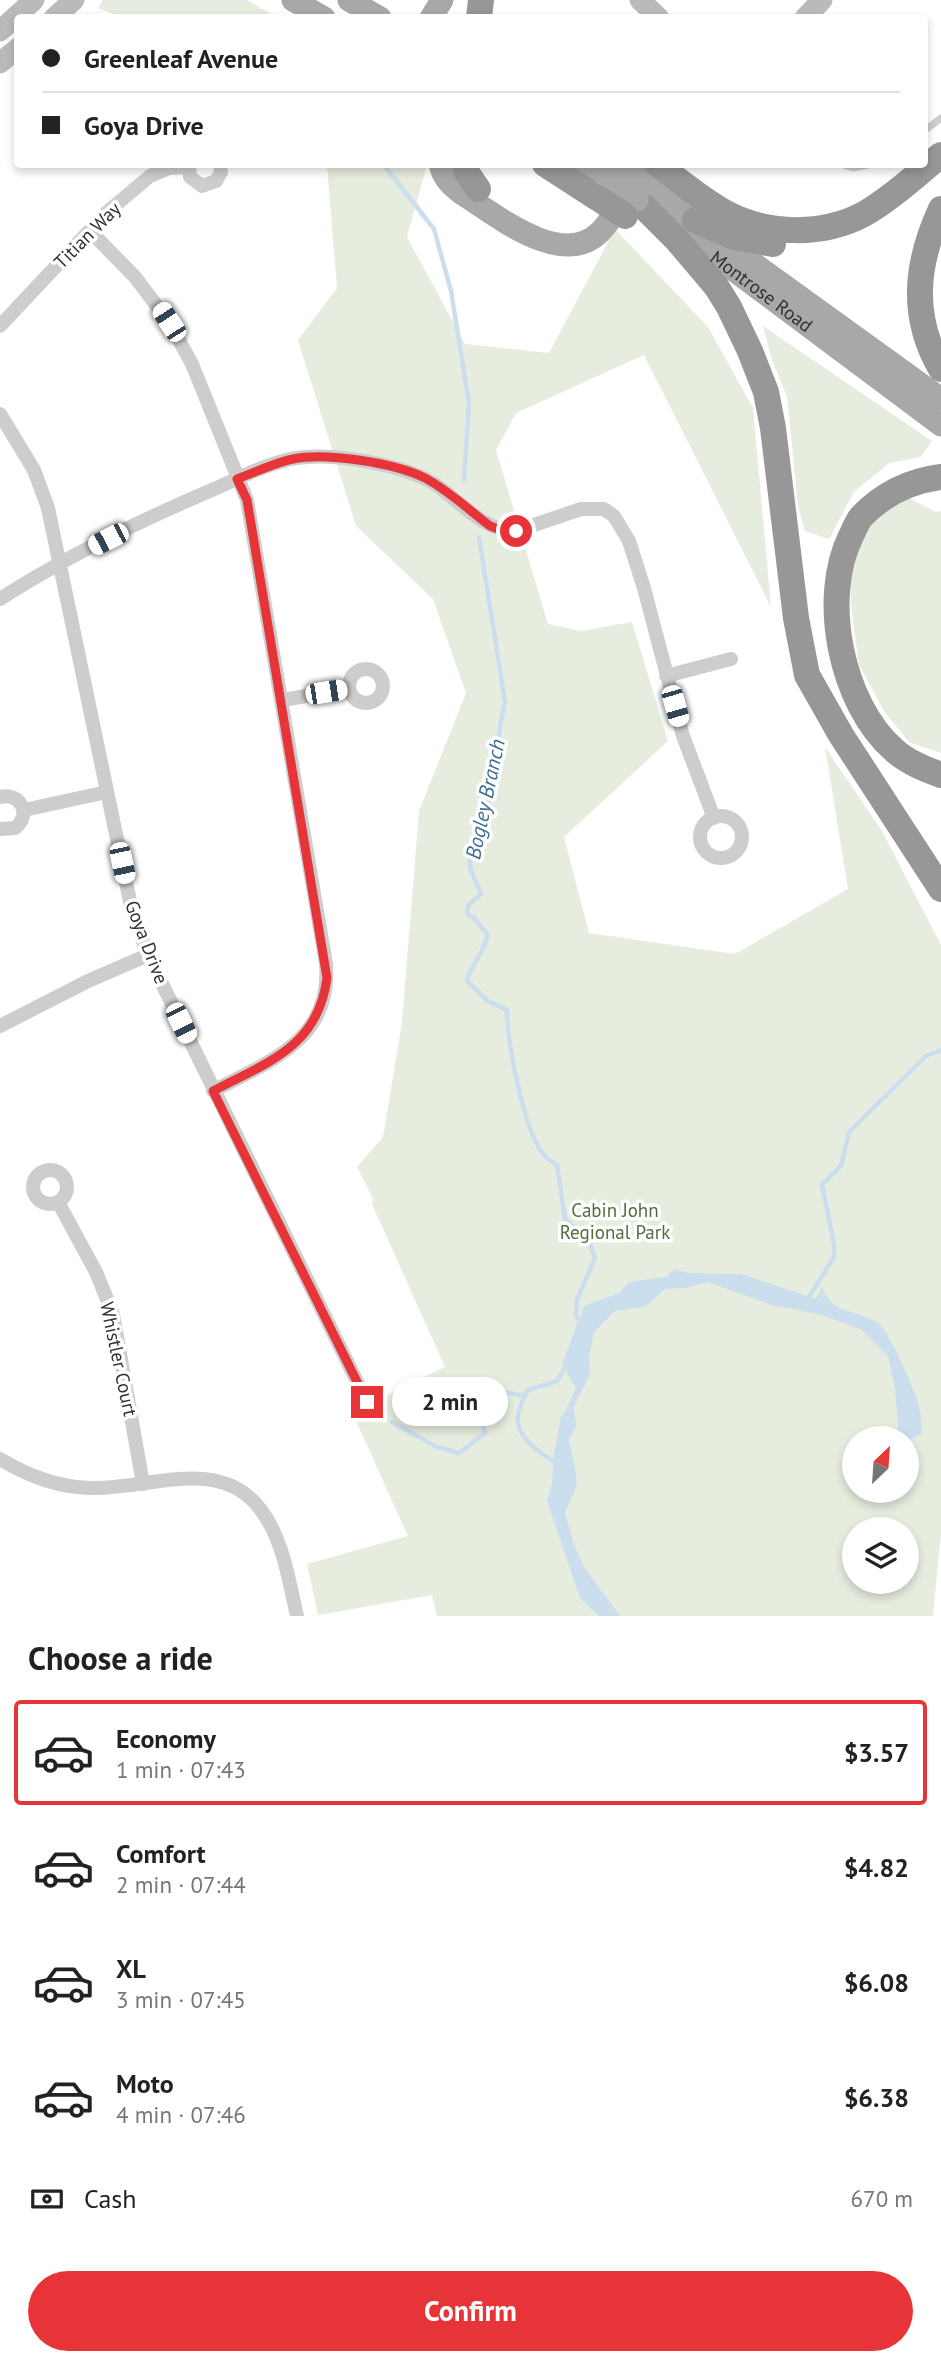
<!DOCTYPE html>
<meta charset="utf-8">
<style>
:root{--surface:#fff;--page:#f2f2f2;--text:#222;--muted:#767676;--line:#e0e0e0;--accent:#e63439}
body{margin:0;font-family:"PT Sans",sans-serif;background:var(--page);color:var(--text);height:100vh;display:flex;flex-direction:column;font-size:26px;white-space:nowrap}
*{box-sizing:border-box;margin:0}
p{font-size:23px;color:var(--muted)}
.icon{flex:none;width:38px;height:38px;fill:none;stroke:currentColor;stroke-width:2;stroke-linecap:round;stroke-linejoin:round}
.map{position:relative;height:1616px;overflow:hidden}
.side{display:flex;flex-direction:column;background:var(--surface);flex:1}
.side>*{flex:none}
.banner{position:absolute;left:14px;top:14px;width:914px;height:154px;border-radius:7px;box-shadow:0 4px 10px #0003;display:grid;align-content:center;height:154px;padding:0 28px;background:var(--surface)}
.needle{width:46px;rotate:25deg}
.fabs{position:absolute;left:842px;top:1426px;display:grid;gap:14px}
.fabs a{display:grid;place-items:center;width:77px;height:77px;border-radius:50%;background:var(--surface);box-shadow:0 4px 10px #0003;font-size:35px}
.end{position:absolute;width:32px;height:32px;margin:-16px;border:9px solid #e63439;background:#fff;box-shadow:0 0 0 4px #fff}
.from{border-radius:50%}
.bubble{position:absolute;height:49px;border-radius:24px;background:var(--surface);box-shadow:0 4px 10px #0003;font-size:23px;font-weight:700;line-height:49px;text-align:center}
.car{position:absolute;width:21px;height:42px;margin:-21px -10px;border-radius:9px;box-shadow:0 0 5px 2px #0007;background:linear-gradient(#fff 24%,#345 0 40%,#fff 0 76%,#345 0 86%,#fff 0)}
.banner b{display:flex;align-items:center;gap:24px;height:66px;font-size:26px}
.banner b+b{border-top:2px solid var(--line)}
.banner i{width:18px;height:18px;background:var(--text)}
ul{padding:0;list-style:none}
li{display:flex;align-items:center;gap:21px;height:105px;margin:0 14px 10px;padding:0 14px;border:4px solid transparent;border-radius:7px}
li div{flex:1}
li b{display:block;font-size:26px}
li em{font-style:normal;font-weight:700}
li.on{border-color:var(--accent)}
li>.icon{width:63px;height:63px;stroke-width:1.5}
h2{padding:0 28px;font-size:32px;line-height:84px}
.pay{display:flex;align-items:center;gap:18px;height:77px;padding:0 28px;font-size:26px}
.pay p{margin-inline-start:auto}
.button{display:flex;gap:14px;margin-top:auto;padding:14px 28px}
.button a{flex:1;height:80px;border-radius:42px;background:var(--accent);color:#fff;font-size:28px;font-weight:700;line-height:80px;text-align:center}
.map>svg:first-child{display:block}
.green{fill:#e6eddf;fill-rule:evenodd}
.water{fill:#cbdeed}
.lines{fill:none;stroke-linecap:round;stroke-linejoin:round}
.stream{stroke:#cbdeed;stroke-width:4.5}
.lane{stroke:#cdcdcd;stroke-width:7}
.street{stroke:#cdcdcd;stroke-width:14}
.secondary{stroke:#bababa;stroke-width:21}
.primary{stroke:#a8a8a8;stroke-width:23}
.highway{stroke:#979797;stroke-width:26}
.primary-bridge{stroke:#a8a8a8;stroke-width:23}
.highway-bridge{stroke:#979797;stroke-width:26}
.route{stroke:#e63439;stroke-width:9}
.labels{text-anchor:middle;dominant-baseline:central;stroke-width:7;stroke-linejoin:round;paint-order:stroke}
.street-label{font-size:19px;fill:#303030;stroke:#fff}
.park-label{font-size:19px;fill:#516d3d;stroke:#fff}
.water-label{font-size:21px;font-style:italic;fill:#3d6e94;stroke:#fff}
</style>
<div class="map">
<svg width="941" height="1616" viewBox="0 0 941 1616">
<rect width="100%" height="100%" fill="#fff"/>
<g class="green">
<polygon points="103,0 247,0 276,17 121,17 98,8"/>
<path d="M327,165H427L407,237L465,344L549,353L615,229L708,327L753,408L771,607L644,355L516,413L496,450L548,624L581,631L632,622L668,741L564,837L589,933L735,954L848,889L825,747L882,831L941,945V1534L933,1616H437L432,1595L318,1615L307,1564L408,1536L352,1412L445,1367L372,1204L373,1199L357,1167L383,1137L402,1022L419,811L466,693L433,599L356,526L298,340L337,288ZM854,1438H906V1491H854ZM854,1530H906V1582H854Z"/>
<polygon points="763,326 932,441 921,457 889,463 854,492 829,539 805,531 798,506 787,396 772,360"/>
<polygon points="907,497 936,512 941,511 941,753 909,742 884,711 859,665 851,606 850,562 871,520"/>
</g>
<path class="water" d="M674,1269L689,1273L741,1274L816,1299L822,1287C833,1317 858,1308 879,1324C889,1331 914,1388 918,1402C921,1412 921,1424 922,1434L907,1441L906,1438H899L895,1389L888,1356L862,1330L822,1315L772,1305L707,1282L687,1288L665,1289L645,1307L615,1311L594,1332L589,1356L590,1374L574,1407L576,1426L569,1441L575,1467L577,1485L565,1513L574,1544L584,1567L620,1616H599L580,1598L547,1501L552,1484L554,1453L561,1416L565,1412L576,1388L562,1364L584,1306L619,1293L629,1282L666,1277Z"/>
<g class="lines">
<g class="stream">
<polyline points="383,164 434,229 451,291 469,403 464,480"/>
<path d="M479,537L505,702C496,738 496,777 486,813C482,831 469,846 470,864C470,874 479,885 481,894L468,905L467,914L475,919L488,935C483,954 472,963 467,981L488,1001L507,1010C507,1041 524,1133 544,1155C547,1159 553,1162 557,1165L565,1219L589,1241L595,1258L577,1300L576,1316L581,1323"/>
<polyline points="807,1300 834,1257 834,1244 822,1185 841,1166 849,1132 926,1056 941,1050"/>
<polyline points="392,1422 437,1447 459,1453 485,1433 480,1408 491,1395 508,1393 525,1396"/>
<path d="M558,1464C544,1456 520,1441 518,1423C516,1412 523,1400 528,1390L557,1381L566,1366"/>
</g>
<g class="lane">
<polyline points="924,131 941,118"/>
<polyline points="841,164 853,168 873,164"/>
</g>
<g class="street">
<polyline points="189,164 190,177 202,186 216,181 221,172 220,164"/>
<path d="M90,231L135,277L169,322L192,364L247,500L326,964C332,1040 270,1061 213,1091"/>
<polyline points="0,326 106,213 150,176 169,168 188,167"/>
<polyline points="0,414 34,470 48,508 132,911 148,955 367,1402"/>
<path d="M0,599C67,556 139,521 212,490C239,478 268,463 296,458C329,453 365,460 396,468C410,472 423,477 435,484C459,501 485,532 516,531L581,509H604L614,516L629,541L644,588L683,736L714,818"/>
<circle cx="366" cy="686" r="17"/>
<polyline points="666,676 731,659"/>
<polyline points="282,700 348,689"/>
<path d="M0,797C21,792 32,815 15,828L0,829"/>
<polyline points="24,810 107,792"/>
<circle cx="721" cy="837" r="21"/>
<polyline points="0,1026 88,981 148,955"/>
<circle cx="50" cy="1187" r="17"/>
<polyline points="58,1202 96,1272 113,1314 143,1484"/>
<path d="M0,1459C28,1476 57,1487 90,1488C147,1490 220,1454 261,1510C283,1539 289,1581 297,1616"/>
</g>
<g class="secondary">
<polyline points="640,0 659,18"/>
<polyline points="54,18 74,0"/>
<polyline points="805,18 822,0"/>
<polyline points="0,31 34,0"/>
<polyline points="0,63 18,48"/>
</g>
<g class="primary">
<polyline points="293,0 324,18"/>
<polyline points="349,0 380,18"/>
<polyline points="431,18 442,0"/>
<path d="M440,164C443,178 451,185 461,193C496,215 562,270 600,232C618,213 631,186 645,164"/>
<polyline points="580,164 607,180"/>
<polyline points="645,185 941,399"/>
<path id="s1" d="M668,221L941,425"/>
</g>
<g class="highway">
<polyline points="479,18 481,0"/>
<polyline points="466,164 467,173 478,189"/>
<polyline points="545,164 596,197"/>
<path d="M657,164C680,181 703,201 728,214C769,235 823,236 864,214C892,198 916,175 941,155"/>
<polyline points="637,200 677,240 716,286 729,307 750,351 766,392 773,428 796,618 807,675 841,735 941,889"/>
<path d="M941,209C916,263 910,316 941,369"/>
<polyline points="695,220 734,237 773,244"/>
<path d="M941,477C910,481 883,494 861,517C857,522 854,530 851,536C820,598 841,704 894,750C907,762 925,769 941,775"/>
</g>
<g class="primary-bridge">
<polyline points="616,166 645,185"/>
<polyline points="607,180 637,200"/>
</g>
<polyline class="highway-bridge" points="596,197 625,216"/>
</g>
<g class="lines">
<path class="route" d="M367,1402L213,1091C268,1062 318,1047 327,978L247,500L237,479C256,472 274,463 293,459C326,452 395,463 425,478C448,490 469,510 490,526L501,530L516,531"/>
</g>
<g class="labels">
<g class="street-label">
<text transform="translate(87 235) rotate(-45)">Titian Way</text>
<text stroke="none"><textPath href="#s1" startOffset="117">Montrose Road</textPath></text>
<text transform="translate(147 942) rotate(69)">Goya Drive</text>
<text transform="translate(119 1359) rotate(78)">Whistler Court</text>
</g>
<g class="park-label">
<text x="615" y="1210">Cabin John<tspan x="615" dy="22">Regional Park</tspan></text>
</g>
<g class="water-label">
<text transform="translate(485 799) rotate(-78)">Bogley Branch</text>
</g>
</g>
</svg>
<div class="fabs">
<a><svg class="needle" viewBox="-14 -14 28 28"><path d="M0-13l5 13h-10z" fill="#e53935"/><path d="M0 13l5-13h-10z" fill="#767676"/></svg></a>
<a><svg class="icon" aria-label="layers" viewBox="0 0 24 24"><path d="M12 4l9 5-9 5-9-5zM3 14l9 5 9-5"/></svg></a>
</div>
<i class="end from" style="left:516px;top:531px"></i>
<i class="end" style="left:367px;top:1402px"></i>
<div class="bubble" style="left:392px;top:1377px;width:116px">2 min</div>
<i class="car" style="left:169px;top:322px;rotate:327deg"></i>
<i class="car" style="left:108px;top:539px;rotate:243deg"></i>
<i class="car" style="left:326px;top:692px;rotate:81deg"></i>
<i class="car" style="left:675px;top:706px;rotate:164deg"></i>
<i class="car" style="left:122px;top:863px;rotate:168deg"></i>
<i class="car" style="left:181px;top:1023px;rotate:154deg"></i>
<div class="banner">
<b><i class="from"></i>Greenleaf Avenue</b>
<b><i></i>Goya Drive</b>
</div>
</div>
<section class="side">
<h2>Choose a ride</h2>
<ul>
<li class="on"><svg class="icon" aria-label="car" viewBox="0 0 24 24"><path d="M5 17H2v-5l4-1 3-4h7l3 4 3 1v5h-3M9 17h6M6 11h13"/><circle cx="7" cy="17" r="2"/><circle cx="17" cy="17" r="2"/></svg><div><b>Economy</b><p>1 min · 07:43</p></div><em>$3.57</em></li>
<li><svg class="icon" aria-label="car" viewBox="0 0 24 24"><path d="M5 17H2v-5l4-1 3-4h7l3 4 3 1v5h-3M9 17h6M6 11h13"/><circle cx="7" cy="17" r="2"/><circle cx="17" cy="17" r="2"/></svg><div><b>Comfort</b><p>2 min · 07:44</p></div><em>$4.82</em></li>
<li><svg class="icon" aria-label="car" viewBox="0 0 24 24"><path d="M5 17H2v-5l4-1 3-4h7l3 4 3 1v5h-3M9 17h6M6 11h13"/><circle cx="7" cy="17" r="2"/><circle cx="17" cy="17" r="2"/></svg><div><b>XL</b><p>3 min · 07:45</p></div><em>$6.08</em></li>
<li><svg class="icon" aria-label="car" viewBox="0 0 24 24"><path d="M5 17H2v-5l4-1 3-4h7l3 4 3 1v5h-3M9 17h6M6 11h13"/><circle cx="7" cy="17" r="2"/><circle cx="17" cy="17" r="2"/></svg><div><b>Moto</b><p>4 min · 07:46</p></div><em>$6.38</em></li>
</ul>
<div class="pay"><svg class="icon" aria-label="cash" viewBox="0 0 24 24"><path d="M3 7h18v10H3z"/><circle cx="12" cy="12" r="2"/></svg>Cash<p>670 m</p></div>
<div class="button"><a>Confirm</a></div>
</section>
